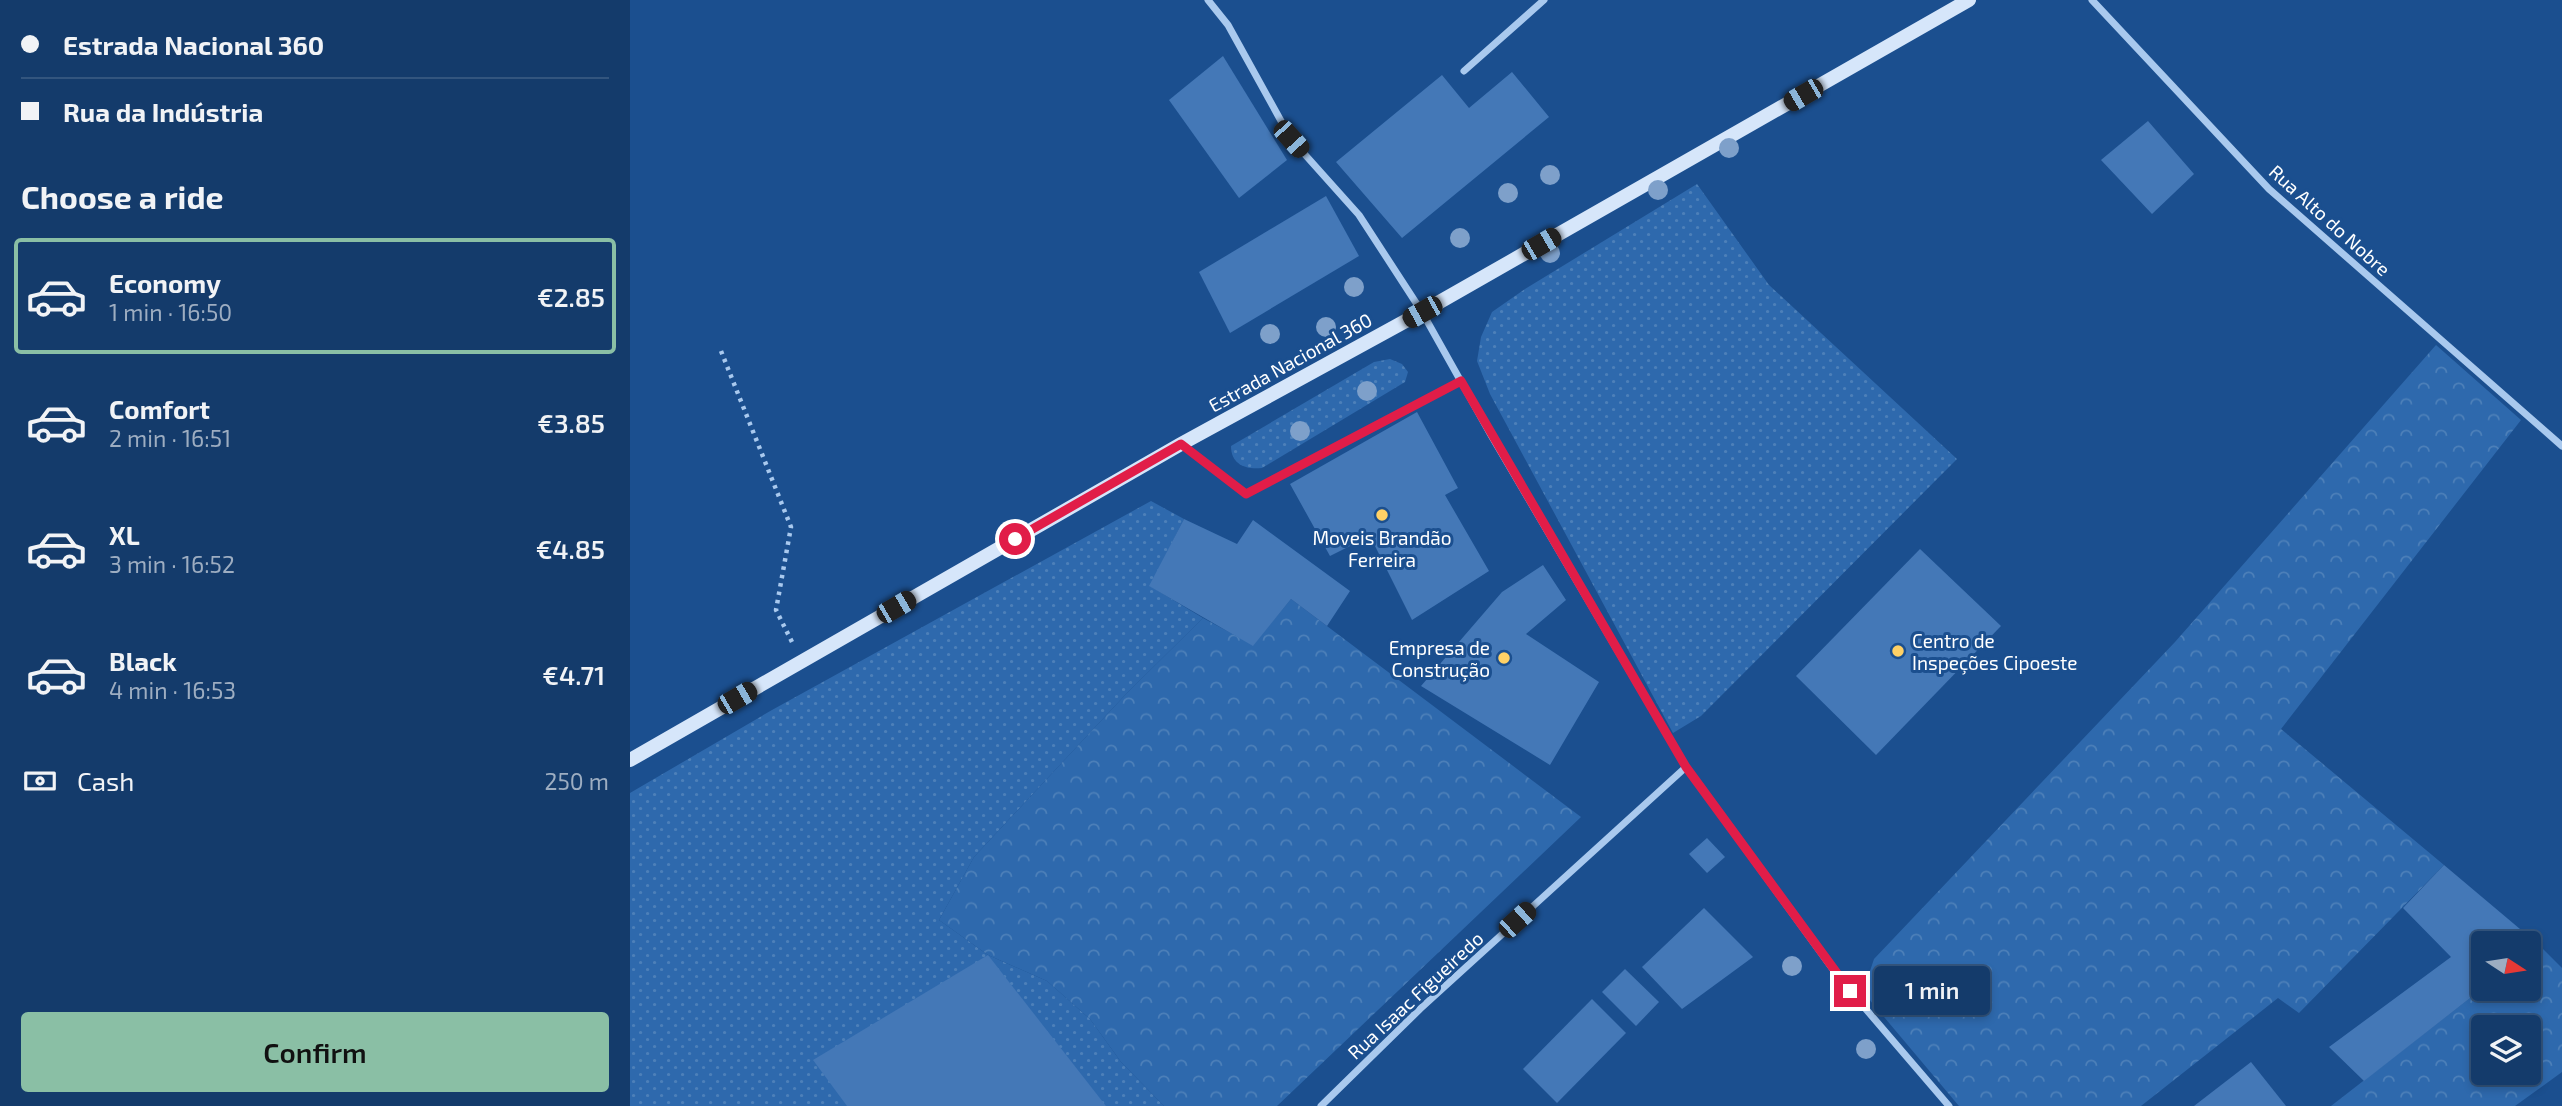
<!DOCTYPE html>
<meta charset="utf-8">
<style>
:root{--surface:#143b6b;--page:#214673;--text:#f1f3f6;--muted:#9dadc1;--line:#33557e;--accent:#8abfa5}
body{margin:0;font-family:"Exo 2",sans-serif;background:var(--page);color:var(--text);height:100vh;display:flex;flex-direction:column;font-size:26px;white-space:nowrap}
*{box-sizing:border-box;margin:0}
p{font-size:23px;color:var(--muted)}
.icon{flex:none;width:38px;height:38px;fill:none;stroke:currentColor;stroke-width:2;stroke-linecap:round;stroke-linejoin:round}
.map{position:relative;flex:1;overflow:hidden}
.sheet{display:flex;flex-direction:column;background:var(--surface);width:630px}
.sheet>*{flex:none}
.guide{display:grid;align-content:center;height:154px;padding:0 21px;background:var(--surface)}
.needle{width:46px;rotate:102deg}
.fabs{position:absolute;left:1841px;top:931px;display:grid;gap:14px}
.fabs a{display:grid;place-items:center;width:70px;height:70px;border-radius:7px;background:var(--surface);box-shadow:0 4px 10px #0003,0 0 0 2px var(--line);font-size:35px}
.end{position:absolute;width:32px;height:32px;margin:-16px;border:9px solid #e11d48;background:#fff;box-shadow:0 0 0 4px #fff}
.from{border-radius:50%}
.bubble{position:absolute;height:49px;border-radius:7px;background:var(--surface);box-shadow:0 4px 10px #0003,0 0 0 2px var(--line);font-size:23px;font-weight:600;line-height:49px;text-align:center}
.car{position:absolute;width:21px;height:42px;margin:-21px -10px;border-radius:9px;box-shadow:0 0 5px 2px #0007;background:linear-gradient(#222 24%,#8ab4d8 0 40%,#222 0 76%,#8ab4d8 0 86%,#222 0)}
.guide b{display:flex;align-items:center;gap:24px;height:66px;font-size:26px}
.guide b+b{border-top:2px solid var(--line)}
.guide i{width:18px;height:18px;background:var(--text)}
ul{padding:0;list-style:none}
li{display:flex;align-items:center;gap:21px;height:116px;margin:0 14px 10px;padding:0 7px;border:4px solid transparent;border-radius:7px}
li div{flex:1}
li b{display:block;font-size:26px}
li em{font-style:normal;font-weight:600}
li.active{border-color:var(--accent)}
li>.icon{width:63px;height:63px;stroke-width:1.5}
h2{padding:0 21px;font-size:32px;line-height:84px}
.pay{display:flex;align-items:center;gap:18px;height:77px;padding:0 21px;font-size:26px}
.pay p{margin-inline-start:auto}
.primary-button{display:flex;gap:14px;margin-top:auto;padding:14px 21px}
.primary-button a{flex:1;height:80px;border-radius:7px;background:var(--accent);color:#111;font-size:28px;font-weight:600;line-height:80px;text-align:center}
main{display:flex;flex:1;min-height:0}
.map>svg:first-child{display:block}
.grass{fill:url(#grass-dots)}
.forest{fill:url(#forest-crowns);fill-rule:evenodd}
.building{fill:#4478b7}
.lines{fill:none;stroke-linecap:round;stroke-linejoin:round}
.path{stroke:#a9c9ee;stroke-width:4.5;stroke-dasharray:3.5 5;stroke-linecap:butt}
.lane{stroke:#a9c9ee;stroke-width:5}
.street{stroke:#a9c9ee;stroke-width:7}
.secondary{stroke:#d6e6fa;stroke-width:14}
.tree{fill:#7ea0ca}
.route{stroke:#e11d48;stroke-width:9}
.poi-dot{fill:#ffd166;stroke:#1b4f8f;stroke-width:2.5}
.labels{text-anchor:middle;dominant-baseline:central;stroke-width:6;stroke-linejoin:round;paint-order:stroke}
.street-label{font-size:19px;fill:#fff;stroke:#1b4f8f}
.poi-label{font-size:19px;fill:#fff;stroke:#1b4f8f}
</style>
<main>
<section class="sheet">
<div class="guide">
<b><i class="from"></i>Estrada Nacional 360</b>
<b><i></i>Rua da Indústria</b>
</div>
<h2>Choose a ride</h2>
<ul>
<li class="active"><svg class="icon" aria-label="car" viewBox="0 0 24 24"><path d="M5 17H2v-5l4-1 3-4h7l3 4 3 1v5h-3M9 17h6M6 11h13"/><circle cx="7" cy="17" r="2"/><circle cx="17" cy="17" r="2"/></svg><div><b>Economy</b><p>1 min · 16:50</p></div><em>€2.85</em></li>
<li><svg class="icon" aria-label="car" viewBox="0 0 24 24"><path d="M5 17H2v-5l4-1 3-4h7l3 4 3 1v5h-3M9 17h6M6 11h13"/><circle cx="7" cy="17" r="2"/><circle cx="17" cy="17" r="2"/></svg><div><b>Comfort</b><p>2 min · 16:51</p></div><em>€3.85</em></li>
<li><svg class="icon" aria-label="car" viewBox="0 0 24 24"><path d="M5 17H2v-5l4-1 3-4h7l3 4 3 1v5h-3M9 17h6M6 11h13"/><circle cx="7" cy="17" r="2"/><circle cx="17" cy="17" r="2"/></svg><div><b>XL</b><p>3 min · 16:52</p></div><em>€4.85</em></li>
<li><svg class="icon" aria-label="car" viewBox="0 0 24 24"><path d="M5 17H2v-5l4-1 3-4h7l3 4 3 1v5h-3M9 17h6M6 11h13"/><circle cx="7" cy="17" r="2"/><circle cx="17" cy="17" r="2"/></svg><div><b>Black</b><p>4 min · 16:53</p></div><em>€4.71</em></li>
</ul>
<div class="pay"><svg class="icon" aria-label="cash" viewBox="0 0 24 24"><path d="M3 7h18v10H3z"/><circle cx="12" cy="12" r="2"/></svg>Cash<p>250 m</p></div>
<div class="primary-button"><a>Confirm</a></div>
</section>
<div class="map">
<svg width="1932" height="1106" viewBox="0 0 1932 1106">
<defs>
<pattern id="grass-dots" width="8" height="8" patternUnits="userSpaceOnUse" patternTransform="scale(1.75)"><rect width="8" height="8" fill="#2e69ad"/><path d="M2 2h.1M6 6h.1" fill="none" stroke="#4d80b9" stroke-width="1.8" stroke-linecap="round"/></pattern>
<pattern id="forest-crowns" width="20" height="18" patternUnits="userSpaceOnUse" patternTransform="scale(1.75)"><rect width="20" height="18" fill="#2e69ad"/><path d="M2 6a3 3 0 1 1 6 0M12 15a3 3 0 1 1 6 0" fill="none" stroke="#4d80b9"/></pattern>
</defs>
<rect width="100%" height="100%" fill="#1b4f8f"/>
<g class="grass">
<polygon points="1067,184 1139,285 1327,459 1071,716 1043,733 860,394 847,361 851,337 862,312 895,289"/>
<path d="M760,359L772,364L778,372L775,382L632,468C615,470 601,464 601,446L744,362Z"/>
<polygon points="521,501 554,519 520,586 573,618 497,693 344,857 309,920 358,955 417,981 460,1019 491,1062 534,1106 0,1106 0,793 142,710"/>
</g>
<g class="forest">
<polygon points="1806,345 1891,420 1651,729 1814,865 1669,1013 1648,998 1511,1106 1329,1106 1233,992 1244,959 1545,642"/>
<polygon points="661,599 951,817 647,1106 534,1106 491,1062 460,1019 417,981 358,955 309,920 344,857 497,693 573,618 623,645"/>
<path d="M1909,945L1932,968V1072L1885,1106H1701L1853,988L1899,989V953ZM1853,1027H1899V1073H1853Z"/>
</g>
<g class="building">
<polygon points="593,56 657,160 609,198 539,100"/>
<polygon points="882,72 919,117 772,238 706,162 812,75 839,108"/>
<polygon points="1518,121 1564,174 1522,214 1471,160"/>
<polygon points="696,196 729,256 600,333 569,272"/>
<polygon points="787,412 828,488 815,495 859,571 782,620 740,536 700,556 660,484"/>
<polygon points="554,519 607,544 623,520 720,591 697,626 661,599 623,646 519,586"/>
<polygon points="1290,549 1371,626 1246,755 1166,676"/>
<polygon points="913,565 936,600 896,634 969,682 920,765 791,686 872,592"/>
<polygon points="1077,838 1095,857 1077,873 1059,854"/>
<polygon points="1814,865 1909,945 1899,953 1899,943 1853,943 1853,988 1734,1081 1699,1047 1821,957 1773,908"/>
<polygon points="1074,908 1123,957 1052,1009 1012,967"/>
<polygon points="358,955 476,1106 217,1106 183,1060"/>
<polygon points="995,969 1029,1002 1006,1026 972,992"/>
<polygon points="962,999 996,1033 927,1103 893,1069"/>
<polygon points="1621,1062 1656,1106 1564,1106"/>
</g>
<g class="lines">
<polyline class="path" points="91,351 161,527 146,610 162,642"/>
<polyline class="lane" points="553,446 616,494 831,381"/>
<g class="street">
<polyline points="578,0 598,25 661,139 729,215 792,312 861,435 1056,767 1210,979 1319,1106"/>
<polyline points="1462,0 1639,189 1932,446"/>
<polyline points="834,71 914,0"/>
<polyline points="691,1106 790,1009 1056,767"/>
</g>
<polyline class="secondary" points="0,760 551,444 792,312 1339,0"/>
</g>
<g class="tree">
<circle cx="1099" cy="148" r="10"/>
<circle cx="920" cy="175" r="10"/>
<circle cx="1028" cy="190" r="10"/>
<circle cx="878" cy="193" r="10"/>
<circle cx="830" cy="238" r="10"/>
<circle cx="920" cy="253" r="10"/>
<circle cx="724" cy="287" r="10"/>
<circle cx="696" cy="327" r="10"/>
<circle cx="640" cy="334" r="10"/>
<circle cx="737" cy="391" r="10"/>
<circle cx="670" cy="431" r="10"/>
<circle cx="1162" cy="966" r="10"/>
<circle cx="1236" cy="1049" r="10"/>
</g>
<g class="lines">
<polyline class="route" points="385,539 551,444 616,494 831,381 1056,767 1220,991"/>
</g>
<g class="poi-dot">
<circle cx="752" cy="515" r="7"/>
<circle cx="1268" cy="651" r="7"/>
<circle cx="874" cy="658" r="7"/>
</g>
<g class="labels">
<g class="street-label">
<text transform="translate(1700 220) rotate(42)">Rua Alto do Nobre</text>
<text transform="translate(660 362) rotate(-29)">Estrada Nacional 360</text>
<text transform="translate(785 995) rotate(-43)">Rua Isaac Figueiredo</text>
</g>
<g class="poi-label">
<text x="752" y="537">Moveis Brandão<tspan x="752" dy="22">Ferreira</tspan></text>
<text x="1282" y="640" text-anchor="start">Centro de<tspan x="1282" dy="22">Inspeções Cipoeste</tspan></text>
<text x="860" y="647" text-anchor="end">Empresa de<tspan x="860" dy="22">Construção</tspan></text>
</g>
</g>
</svg>
<div class="fabs">
<a><svg class="needle" viewBox="-14 -14 28 28"><path d="M0-13l5 13h-10z" fill="#e53935"/><path d="M0 13l5-13h-10z" fill="#9dadc1"/></svg></a>
<a><svg class="icon" aria-label="layers" viewBox="0 0 24 24"><path d="M12 4l9 5-9 5-9-5zM3 14l9 5 9-5"/></svg></a>
</div>
<i class="end from" style="left:385px;top:539px"></i>
<i class="end" style="left:1220px;top:991px"></i>
<div class="bubble" style="left:1244px;top:966px;width:116px">1 min</div>
<i class="car" style="left:1173px;top:95px;rotate:240deg"></i>
<i class="car" style="left:661px;top:139px;rotate:138deg"></i>
<i class="car" style="left:911px;top:244px;rotate:60deg"></i>
<i class="car" style="left:792px;top:312px;rotate:241deg"></i>
<i class="car" style="left:266px;top:607px;rotate:60deg"></i>
<i class="car" style="left:107px;top:698px;rotate:60deg"></i>
<i class="car" style="left:887px;top:920px;rotate:48deg"></i>
</div>
</main>
